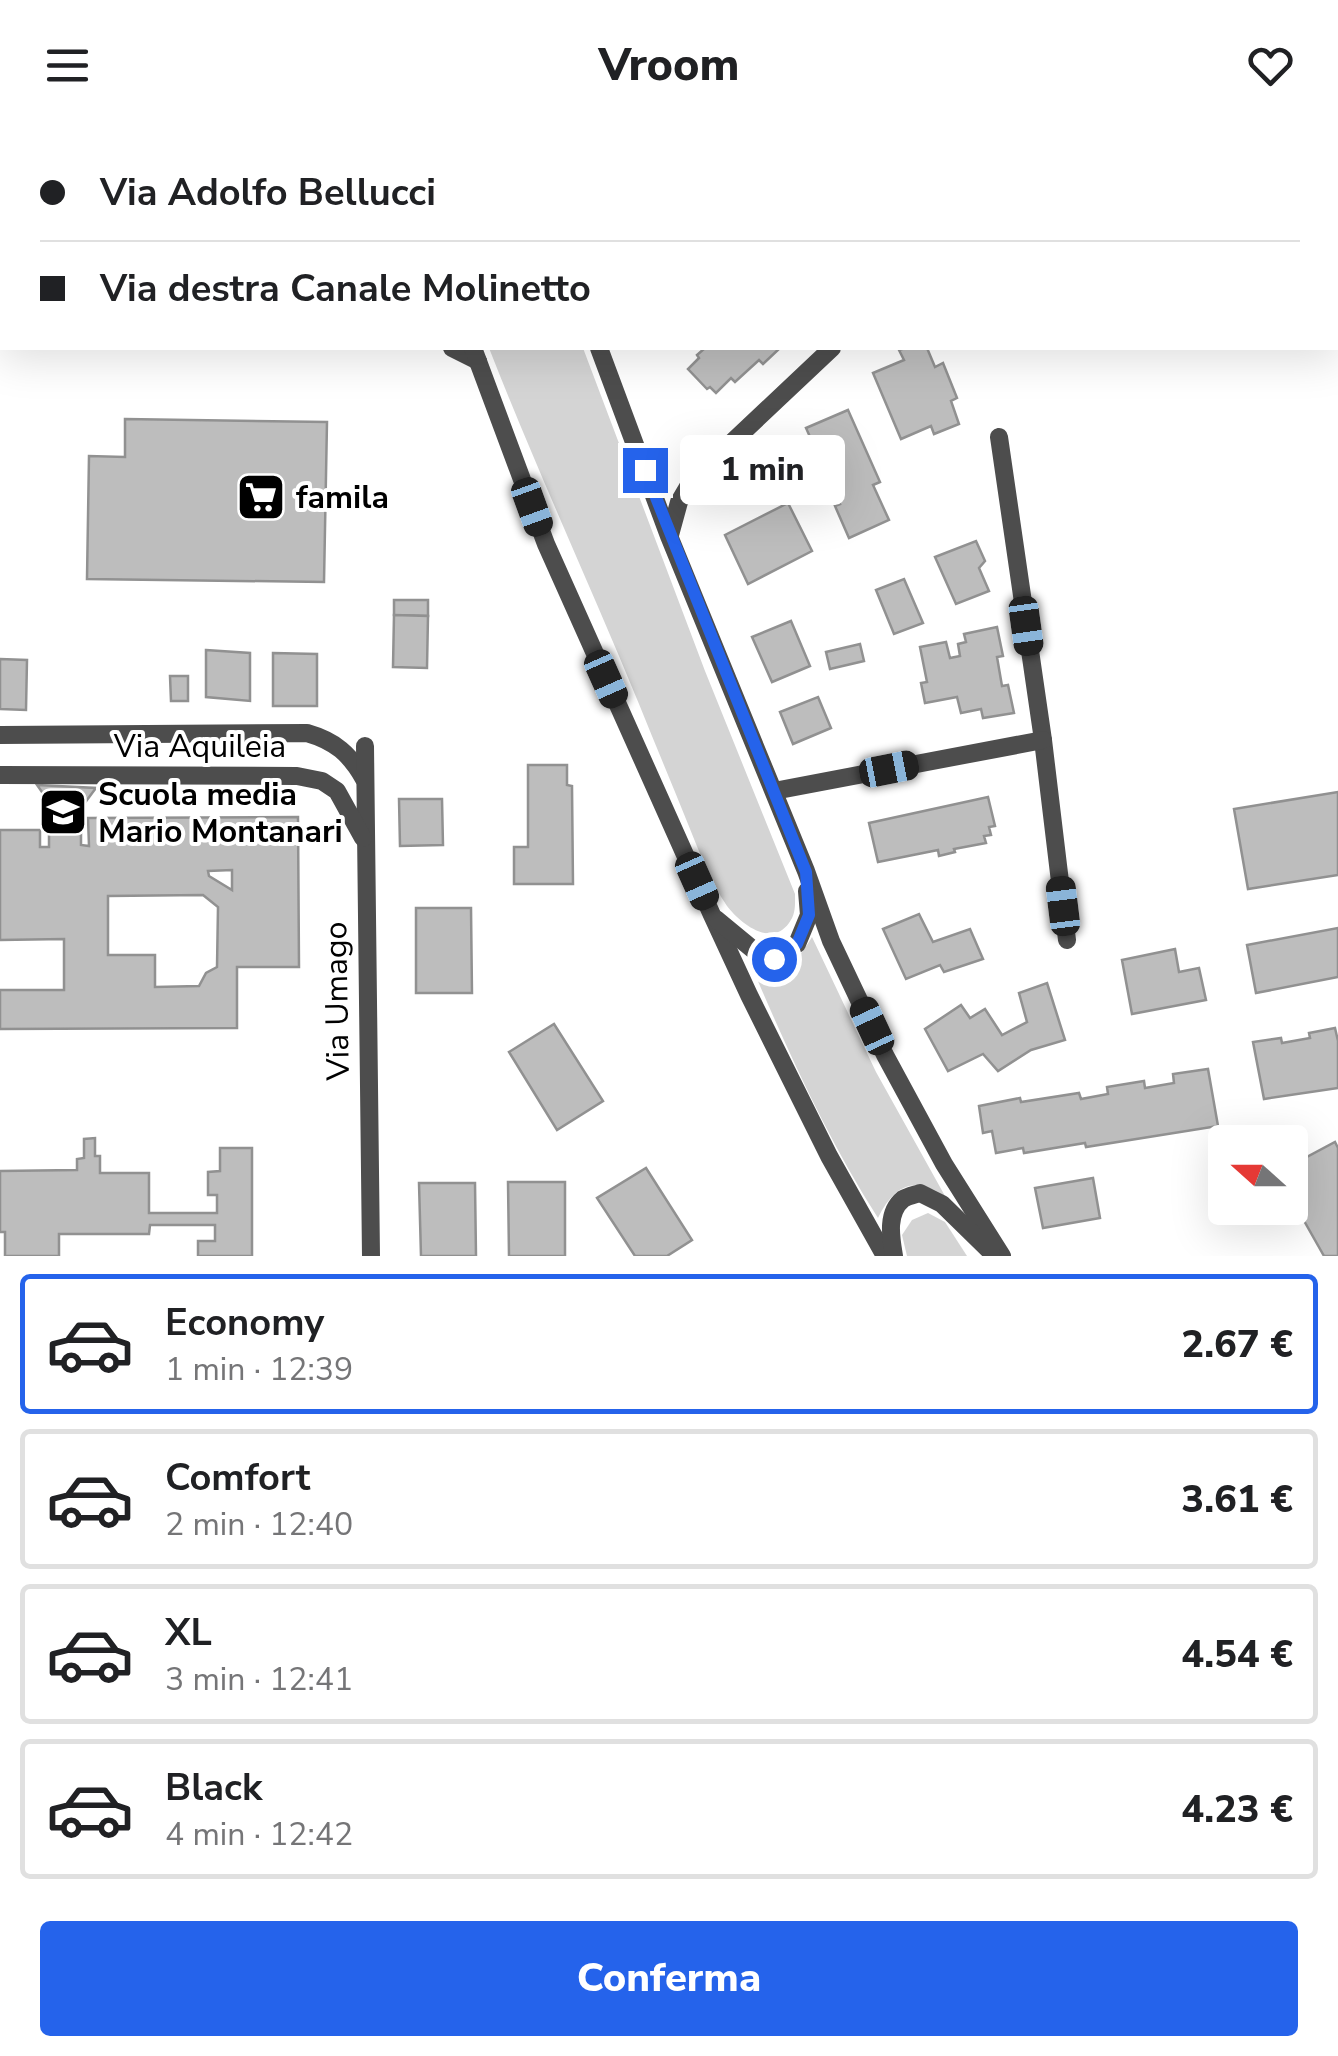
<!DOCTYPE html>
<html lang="it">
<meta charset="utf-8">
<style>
:root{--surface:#fff;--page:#f2f2f2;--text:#202124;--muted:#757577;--line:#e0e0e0;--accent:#2563eb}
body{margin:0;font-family:"Nunito Sans",sans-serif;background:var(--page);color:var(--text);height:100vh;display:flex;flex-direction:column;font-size:38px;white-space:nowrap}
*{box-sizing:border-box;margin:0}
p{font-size:32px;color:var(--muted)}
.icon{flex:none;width:55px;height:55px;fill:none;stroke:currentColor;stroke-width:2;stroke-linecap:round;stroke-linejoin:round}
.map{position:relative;height:1126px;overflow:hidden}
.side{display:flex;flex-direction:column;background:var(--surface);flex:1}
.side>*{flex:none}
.top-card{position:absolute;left:0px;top:0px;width:1340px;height:220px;box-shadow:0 10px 40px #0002;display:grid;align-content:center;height:220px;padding:0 40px;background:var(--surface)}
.needle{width:65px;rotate:291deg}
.tools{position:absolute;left:1208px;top:995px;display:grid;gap:20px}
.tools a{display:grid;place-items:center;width:100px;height:100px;border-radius:10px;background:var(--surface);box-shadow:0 10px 40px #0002;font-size:50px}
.end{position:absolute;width:45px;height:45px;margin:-22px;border:12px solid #2563eb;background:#fff;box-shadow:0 0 0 5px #fff}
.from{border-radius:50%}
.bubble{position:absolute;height:70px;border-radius:10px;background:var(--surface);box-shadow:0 10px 40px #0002;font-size:32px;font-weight:800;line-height:70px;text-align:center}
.car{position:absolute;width:30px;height:60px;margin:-30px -15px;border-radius:12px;box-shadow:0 0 8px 2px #0007;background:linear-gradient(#222 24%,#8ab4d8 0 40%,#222 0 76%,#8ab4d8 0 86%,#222 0)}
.top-card b{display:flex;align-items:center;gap:35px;height:95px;font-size:38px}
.top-card b+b{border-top:2px solid var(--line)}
.top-card i{width:25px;height:25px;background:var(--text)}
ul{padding:18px 0 0;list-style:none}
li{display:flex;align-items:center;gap:30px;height:140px;margin:0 20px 15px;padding:0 20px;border:5px solid var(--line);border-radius:10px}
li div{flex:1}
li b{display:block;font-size:38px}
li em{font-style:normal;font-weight:800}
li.selected{border-color:var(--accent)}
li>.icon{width:90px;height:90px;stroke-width:1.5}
.cta{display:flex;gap:20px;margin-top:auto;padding:20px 40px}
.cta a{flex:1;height:115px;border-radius:10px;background:var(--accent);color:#fff;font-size:40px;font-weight:800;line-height:115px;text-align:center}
header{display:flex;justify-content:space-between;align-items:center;height:130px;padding:0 40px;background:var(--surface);font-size:45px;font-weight:800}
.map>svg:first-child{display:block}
.green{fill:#d4d4d4}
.building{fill:#bdbdbd;stroke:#919191;stroke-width:2.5;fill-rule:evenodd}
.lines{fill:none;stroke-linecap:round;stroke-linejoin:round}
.minor{stroke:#4d4d4d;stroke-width:18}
.route{stroke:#2563eb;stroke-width:12}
.labels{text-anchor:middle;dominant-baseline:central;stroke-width:8;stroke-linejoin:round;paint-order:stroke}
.poi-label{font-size:32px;font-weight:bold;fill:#000;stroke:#fff;text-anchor:start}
.street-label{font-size:32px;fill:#000;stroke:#fff}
</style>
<header><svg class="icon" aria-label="menu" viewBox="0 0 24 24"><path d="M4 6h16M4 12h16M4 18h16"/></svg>Vroom<svg class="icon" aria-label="heart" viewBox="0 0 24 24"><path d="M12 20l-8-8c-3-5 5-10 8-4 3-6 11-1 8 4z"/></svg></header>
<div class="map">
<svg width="1338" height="1126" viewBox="0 0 1338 1126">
<rect width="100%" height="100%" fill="#fff"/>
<g class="green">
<path d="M489,218H583L705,541L795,764C795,775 796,784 789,793C771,818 740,793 727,776C710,751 699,721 688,694C672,654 655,614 639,574C590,455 536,338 489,218Z"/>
<path d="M812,807L876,942L945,1066C913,1045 894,1056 878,1088C826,1007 786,917 748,828C781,846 794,837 812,807Z"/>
<polygon points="928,1083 945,1092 967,1126 907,1126 902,1105 912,1090"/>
</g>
<g class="building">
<polygon points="185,0 293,0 293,2 186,2"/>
<polygon points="705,218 780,218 763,234 759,230 735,252 731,248 716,263 710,257 707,259 688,239 699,228 697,225"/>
<polygon points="905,218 927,218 935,237 943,233 957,268 951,271 959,294 934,304 931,296 901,309 873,243 904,230 899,220"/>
<polygon points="848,280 880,352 873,355 889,390 849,408 835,376 840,374 806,298"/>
<polygon points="125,289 327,292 324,452 87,449 89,326 125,327"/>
<polygon points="788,373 812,421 748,454 725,405"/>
<polygon points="976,411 985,431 979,438 989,461 956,474 935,427"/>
<polygon points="904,449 923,493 894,504 876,460"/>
<polygon points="394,470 428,470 428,486 394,485"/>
<polygon points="394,485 428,486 427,538 393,537"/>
<polygon points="791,491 810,536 772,552 752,507"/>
<polygon points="997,497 1003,526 997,527 1002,556 1008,555 1014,583 983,588 981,579 961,583 957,567 925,573 921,553 927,552 920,517 946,512 950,528 960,526 958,514 966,512 964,504"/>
<polygon points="860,514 864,531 830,539 826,522"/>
<polygon points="206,520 250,523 250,571 206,567"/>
<polygon points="273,523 317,524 317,576 273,576"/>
<polygon points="0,529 27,530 26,580 0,579"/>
<polygon points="170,546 188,546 188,571 171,571"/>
<polygon points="818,567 831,598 793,614 780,582"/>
<polygon points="528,635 567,635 567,655 572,656 573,754 514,754 514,717 528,717"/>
<path d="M37,655L96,658L81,678V715L89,716L88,688L298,687L299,837H237V898L0,899V860H64V809L0,810V700H40V717H49V672ZM232,740V760L209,746L208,741ZM203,765L218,777L217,837L206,843L199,856L155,857V825H108V766Z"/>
<polygon points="1338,662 1338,745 1248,759 1234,679"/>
<polygon points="988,667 995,696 989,697 991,705 984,706 986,713 954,719 955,722 939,726 938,720 878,732 869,693"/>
<polygon points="399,669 442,669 443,715 400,716"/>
<polygon points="416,778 471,778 472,863 416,863"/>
<polygon points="919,784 933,812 970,799 983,829 944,842 940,835 906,849 883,799"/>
<polygon points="1338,798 1338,847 1256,863 1247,815"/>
<polygon points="1175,819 1179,842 1199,838 1206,870 1132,884 1122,830"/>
<polygon points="1047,853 1065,910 1031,920 998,941 983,924 948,941 925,899 961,875 970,888 985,879 1002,905 1027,892 1019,863"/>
<polygon points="554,894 603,971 557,1000 509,922"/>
<polygon points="1335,898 1338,911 1338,958 1264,969 1253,912 1281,908 1282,913 1310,908 1309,903"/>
<polygon points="1208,939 1218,996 1086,1017 1085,1013 1024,1023 1023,1018 996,1023 992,1001 983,1003 979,976 1020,968 1021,972 1079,963 1081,969 1108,964 1107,957 1144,951 1145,958 1174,953 1173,944"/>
<polygon points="95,1008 95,1026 100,1026 100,1043 149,1043 149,1083 217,1083 217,1065 208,1065 208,1042 220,1041 220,1018 252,1018 252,1126 198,1126 198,1111 215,1111 215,1095 150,1095 149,1104 59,1104 59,1126 5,1126 5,1102 0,1102 0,1041 77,1040 77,1029 84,1028 84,1009"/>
<polygon points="1335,1012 1338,1018 1338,1126 1324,1126 1290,1066 1290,1036"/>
<polygon points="646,1038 692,1110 667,1126 635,1126 597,1068"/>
<polygon points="1093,1048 1100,1088 1043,1098 1035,1058"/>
<polygon points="508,1052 565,1052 565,1126 509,1126"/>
<polygon points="419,1053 475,1053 476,1126 421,1126"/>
</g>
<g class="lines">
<g class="minor">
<polyline points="401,0 401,2"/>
<polyline points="525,0 526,2"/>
<polyline points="782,0 783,2"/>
<polyline points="986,0 988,2"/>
<polyline points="1317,0 1318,2"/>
<polyline points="846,2 848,0"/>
<polyline points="1072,2 1075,0"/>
<polyline points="1338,114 1338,117"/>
<polyline points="0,185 2,185"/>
<polyline points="452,218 478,231"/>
<polyline points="473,218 546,414 712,785 749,865 829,1026 885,1126"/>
<polyline points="599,218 669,406 806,741 831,811 885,925 944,1034 1002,1126"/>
<polyline points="999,307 1043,610 1067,810"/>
<polyline points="670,405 679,372 692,350 832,218"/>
<path d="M0,605L307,603C335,611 350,624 364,649"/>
<polyline points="365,616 371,1126"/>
<polyline points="0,645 297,646 322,651 337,661 363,708"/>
<polyline points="774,661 1043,610"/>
<polyline points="716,789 756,822 774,829 797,814 809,785 807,761"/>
<path d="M894,1126C891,1108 886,1083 903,1069C908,1066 914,1065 920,1063L942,1074L991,1122"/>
</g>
</g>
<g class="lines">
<polyline class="route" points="645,340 806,742 809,785 797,814 774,829"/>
</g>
<defs>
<g id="supermarket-square" transform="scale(2.5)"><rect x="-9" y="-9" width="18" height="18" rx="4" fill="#000" stroke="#fff"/><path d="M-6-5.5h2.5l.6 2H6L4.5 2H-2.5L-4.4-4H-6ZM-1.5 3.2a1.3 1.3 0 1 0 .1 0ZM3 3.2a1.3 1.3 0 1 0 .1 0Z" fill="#fff"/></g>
<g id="school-square" transform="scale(2.5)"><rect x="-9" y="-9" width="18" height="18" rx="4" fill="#000" stroke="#fff"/><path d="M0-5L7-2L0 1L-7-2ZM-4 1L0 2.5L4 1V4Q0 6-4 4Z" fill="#fff"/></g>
</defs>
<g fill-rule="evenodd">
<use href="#supermarket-square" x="261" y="367"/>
<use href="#school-square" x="63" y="682"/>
</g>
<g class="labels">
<g class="poi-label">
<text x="296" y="367">famila</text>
<text x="98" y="664">Scuola media<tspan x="98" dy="37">Mario Montanari</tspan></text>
</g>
<g class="street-label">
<text x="200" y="616">Via Aquileia</text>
<text transform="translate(337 871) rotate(-91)">Via Umago</text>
</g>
</g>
</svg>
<div class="tools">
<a><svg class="needle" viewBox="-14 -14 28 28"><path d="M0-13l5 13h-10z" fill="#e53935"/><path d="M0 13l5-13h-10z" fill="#757577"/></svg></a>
</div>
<i class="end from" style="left:774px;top:829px"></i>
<i class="end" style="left:645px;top:340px"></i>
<div class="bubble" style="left:680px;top:305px;width:165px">1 min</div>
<i class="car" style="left:532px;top:377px;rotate:160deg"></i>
<i class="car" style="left:1026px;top:496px;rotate:172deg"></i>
<i class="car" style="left:606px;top:549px;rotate:156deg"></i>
<i class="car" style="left:889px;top:639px;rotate:79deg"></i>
<i class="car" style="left:697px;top:751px;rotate:156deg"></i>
<i class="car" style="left:1063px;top:776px;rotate:353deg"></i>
<i class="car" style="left:872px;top:896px;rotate:335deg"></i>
<div class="top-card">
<b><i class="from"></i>Via Adolfo Bellucci</b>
<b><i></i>Via destra Canale Molinetto</b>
</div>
</div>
<section class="side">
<ul>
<li class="selected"><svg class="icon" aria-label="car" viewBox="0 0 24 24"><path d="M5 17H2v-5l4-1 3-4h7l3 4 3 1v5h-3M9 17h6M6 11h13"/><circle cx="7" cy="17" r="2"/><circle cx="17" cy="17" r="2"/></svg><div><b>Economy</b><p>1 min · 12:39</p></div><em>2.67 €</em></li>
<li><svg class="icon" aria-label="car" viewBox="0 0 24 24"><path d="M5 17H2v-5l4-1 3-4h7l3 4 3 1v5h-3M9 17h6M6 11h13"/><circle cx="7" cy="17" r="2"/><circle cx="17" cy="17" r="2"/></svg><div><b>Comfort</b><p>2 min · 12:40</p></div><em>3.61 €</em></li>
<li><svg class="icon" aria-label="car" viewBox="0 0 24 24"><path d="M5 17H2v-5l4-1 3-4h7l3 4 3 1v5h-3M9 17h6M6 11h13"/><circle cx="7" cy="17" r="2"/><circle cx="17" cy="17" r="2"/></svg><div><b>XL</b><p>3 min · 12:41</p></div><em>4.54 €</em></li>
<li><svg class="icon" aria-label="car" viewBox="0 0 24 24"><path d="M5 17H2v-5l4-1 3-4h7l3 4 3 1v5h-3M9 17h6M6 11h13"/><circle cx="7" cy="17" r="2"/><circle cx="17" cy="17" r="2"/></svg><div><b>Black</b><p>4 min · 12:42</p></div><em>4.23 €</em></li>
</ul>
<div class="cta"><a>Conferma</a></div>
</section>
